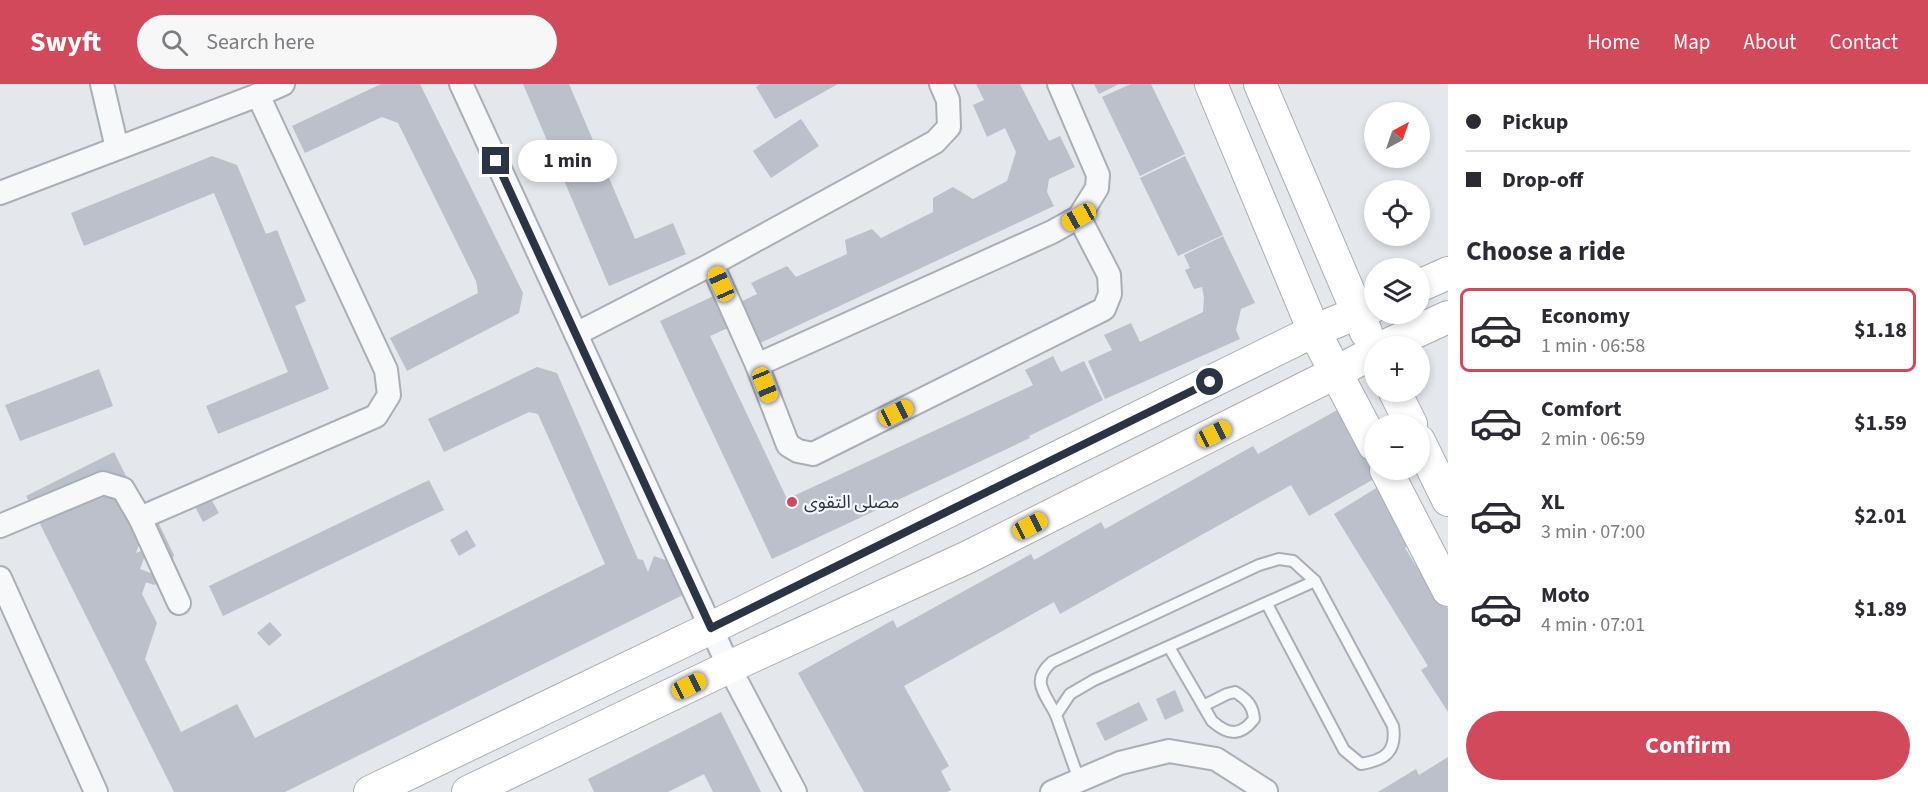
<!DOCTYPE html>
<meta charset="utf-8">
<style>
:root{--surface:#fff;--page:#f7f7f7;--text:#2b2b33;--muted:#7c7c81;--line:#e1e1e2;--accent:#d1495b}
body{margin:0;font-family:"Source Sans 3","Noto Sans Arabic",sans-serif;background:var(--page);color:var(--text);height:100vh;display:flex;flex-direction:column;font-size:22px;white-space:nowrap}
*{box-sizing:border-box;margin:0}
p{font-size:20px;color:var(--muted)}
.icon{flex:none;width:33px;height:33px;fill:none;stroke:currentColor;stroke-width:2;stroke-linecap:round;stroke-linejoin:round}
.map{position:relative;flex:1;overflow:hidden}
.sheet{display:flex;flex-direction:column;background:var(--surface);width:480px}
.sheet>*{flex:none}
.banner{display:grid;align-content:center;height:132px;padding:0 18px;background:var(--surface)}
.needle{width:39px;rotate:40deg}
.controls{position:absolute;left:1364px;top:18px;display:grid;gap:12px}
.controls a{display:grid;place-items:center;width:66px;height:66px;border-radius:50%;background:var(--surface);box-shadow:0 3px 9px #0003;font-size:30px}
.end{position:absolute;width:27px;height:27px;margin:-14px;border:8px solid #2b3445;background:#fff;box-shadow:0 0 0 3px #fff}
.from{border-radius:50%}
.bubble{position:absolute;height:42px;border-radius:21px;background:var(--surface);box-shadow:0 3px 9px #0003;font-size:20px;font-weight:700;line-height:42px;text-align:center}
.car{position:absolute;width:18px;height:36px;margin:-18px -9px;border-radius:8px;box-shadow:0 0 4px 2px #0007;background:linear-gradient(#f5c518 24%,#345 0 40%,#f5c518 0 76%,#345 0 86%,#f5c518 0)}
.banner b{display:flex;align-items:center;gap:21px;height:57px;font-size:22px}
.banner b+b{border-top:2px solid var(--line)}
.banner i{width:15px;height:15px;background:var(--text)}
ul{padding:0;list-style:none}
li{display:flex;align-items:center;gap:18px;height:84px;margin:0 12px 9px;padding:0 6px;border:3px solid transparent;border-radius:9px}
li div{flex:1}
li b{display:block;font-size:22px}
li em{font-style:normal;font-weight:700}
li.active{border-color:var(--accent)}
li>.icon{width:54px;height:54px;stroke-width:1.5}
h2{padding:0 18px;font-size:27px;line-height:72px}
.primary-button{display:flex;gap:12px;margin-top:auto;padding:12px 18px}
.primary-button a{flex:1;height:69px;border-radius:36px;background:var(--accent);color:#fff;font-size:24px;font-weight:700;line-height:69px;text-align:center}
header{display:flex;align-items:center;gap:36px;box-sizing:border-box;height:84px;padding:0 30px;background:var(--accent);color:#fff}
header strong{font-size:28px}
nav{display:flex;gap:33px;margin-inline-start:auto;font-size:21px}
.search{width:420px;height:54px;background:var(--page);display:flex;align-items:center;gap:15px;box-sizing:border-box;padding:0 21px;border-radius:33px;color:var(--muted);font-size:22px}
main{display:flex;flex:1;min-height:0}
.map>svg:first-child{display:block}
.building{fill:#bbc0ca}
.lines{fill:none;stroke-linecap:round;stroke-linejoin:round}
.service-casing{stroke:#a9aeb7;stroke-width:14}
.minor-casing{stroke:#a9aeb7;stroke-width:26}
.secondary-casing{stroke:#a9aeb7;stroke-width:34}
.service{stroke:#f7f8fa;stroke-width:10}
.minor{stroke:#f7f8fa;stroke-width:22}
.secondary{stroke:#fff;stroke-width:32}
.route{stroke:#2b3445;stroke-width:8}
.poi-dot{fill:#d1495b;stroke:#f4f6f9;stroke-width:2}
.labels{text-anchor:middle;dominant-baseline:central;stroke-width:4.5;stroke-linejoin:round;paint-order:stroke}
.poi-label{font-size:18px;fill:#2b3445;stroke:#f4f6f9;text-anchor:start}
</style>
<header>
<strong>Swyft</strong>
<div class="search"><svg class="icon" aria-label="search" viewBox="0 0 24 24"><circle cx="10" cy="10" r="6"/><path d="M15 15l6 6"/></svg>Search here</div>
<nav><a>Home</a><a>Map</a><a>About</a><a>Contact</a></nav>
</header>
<main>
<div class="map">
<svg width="1448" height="708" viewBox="0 0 1448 708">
<rect width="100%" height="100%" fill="#e4e7ec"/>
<g class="building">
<polygon points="381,0 420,0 523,209 519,229 407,287 390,254 478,209 476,197 398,39 382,33 305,69 292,42"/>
<polygon points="523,0 569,0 635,155 673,139 686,170 609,202"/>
<polygon points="761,0 838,0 775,35 756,3"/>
<polygon points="976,0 1020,0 1049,57 1060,52 1075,83 1049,95 1047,108 1054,122 756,261 736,220 757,210 751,199 787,182 796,193 847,170 845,156 872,145 881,154 933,128 933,114 953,103 973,115 1007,97 1016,68 1005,44 987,53 973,21 984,16"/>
<polygon points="1094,0 1119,0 1099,10"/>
<polygon points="1131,0 1151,0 1185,70 1140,92 1102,13"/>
<polygon points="801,35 819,62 771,94 753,67"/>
<polygon points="212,72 237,81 266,150 277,146 306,217 295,222 329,305 218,350 206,322 288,288 214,109 84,162 71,129"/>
<polygon points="1185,72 1223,151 1178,172 1140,94"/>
<polygon points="1223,152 1255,219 1241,225 1236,246 1240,255 1105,315 1088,277 1112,266 1104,251 1131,239 1140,258 1203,228 1204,214 1202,203 1194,205 1185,186 1190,184 1184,171"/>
<polygon points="720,209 735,241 710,252 787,415 1033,301 1025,286 1053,272 1061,288 1084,277 1103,316 1029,352 1030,354 772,475 660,237"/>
<polygon points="537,283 557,289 638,475 643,476 648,488 654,472 699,488 693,506 285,708 174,708 26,412 114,368 142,424 153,428 174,471 170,483 142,452 136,469 143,466 145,471 140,485 167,495 154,501 146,498 142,510 157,539 145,575 181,648 237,620 255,654 605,480 538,330 529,328 444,368 428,335"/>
<polygon points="99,285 113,322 20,357 5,321"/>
<polygon points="1341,324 1379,392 1309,432 1291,401 1060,530 1054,518 904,602 949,682 941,687 951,706 947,708 864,708 798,589 893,536 897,544 1031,470 1034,476 1101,438 1105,445 1253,362 1258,370"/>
<polygon points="429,396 444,426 223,532 209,502"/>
<polygon points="1378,403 1413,459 1405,464 1416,482 1420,480 1448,525 1448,628 1421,586 1428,582 1334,430"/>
<polygon points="208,410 219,429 203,438 193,419"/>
<polygon points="467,446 476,462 459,472 450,456"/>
<polygon points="270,538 282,551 269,562 257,549"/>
<polygon points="1175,606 1184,627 1165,636 1156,615"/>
<polygon points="1139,618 1148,636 1105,657 1096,639"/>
<polygon points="721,628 761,708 713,708 704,690 668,708 594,708 588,695"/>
<polygon points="1448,673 1448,708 1378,708 1416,685 1419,691"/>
</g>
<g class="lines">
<g class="service-casing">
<g id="service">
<path d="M1169,563L1212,637C1228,651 1240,653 1254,635C1253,622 1247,615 1235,608L1227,610L1203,622"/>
<path d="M1056,631C1045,609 1030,597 1052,578L1259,481L1279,475L1293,477L1315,497L1393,642C1397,668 1385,676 1361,680L1344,666L1267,520"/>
<polyline points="1079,696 1056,631 1070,610 1094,596 1315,497"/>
</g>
</g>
<g class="minor-casing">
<g id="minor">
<polyline points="102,0 117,64"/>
<polyline points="461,0 729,583 795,708"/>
<polyline points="0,109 258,11"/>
<polyline points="712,180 757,281 788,361 798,367 813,370 1104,225 1110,210 1109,191 1079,133"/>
<polyline points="576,250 712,180 935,58 949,43 948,16 941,0"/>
<polyline points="757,281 1052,148 1079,133 1097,104 1098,91 1059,0"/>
<polyline points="0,442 103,399 123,405 140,434"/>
<polyline points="0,494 96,708"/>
<polyline points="179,519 140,434 376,332 389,311 386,286 258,11 283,0"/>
<polyline points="1052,708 1120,679 1169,667 1216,675 1266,707"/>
</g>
</g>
<g class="secondary-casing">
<g id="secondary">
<polyline points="1211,0 1314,247 1374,361"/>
<polyline points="1260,0 1366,248"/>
<polyline points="1419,202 1448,189"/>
<polyline points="1385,262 1448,233"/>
<polyline points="1395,308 1411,340"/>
<polyline points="1419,357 1448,416"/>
<polyline points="1386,386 1448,506"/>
<polyline points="370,708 711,544 1314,247 1374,222"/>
<polyline points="468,708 729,583 968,473 1337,288 1374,268"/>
</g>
</g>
<use href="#service" class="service"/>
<use href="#minor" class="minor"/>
<use href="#secondary" class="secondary"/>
</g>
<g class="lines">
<polyline class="route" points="496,77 711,544 1210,298"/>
</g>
<circle class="poi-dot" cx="792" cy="418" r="6"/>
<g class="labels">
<g class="poi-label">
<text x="804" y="418">مصلى التقوى</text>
</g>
</g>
</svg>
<div class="controls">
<a><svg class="needle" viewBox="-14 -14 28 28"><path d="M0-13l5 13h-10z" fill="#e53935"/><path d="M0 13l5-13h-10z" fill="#7c7c81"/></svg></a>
<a><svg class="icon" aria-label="locate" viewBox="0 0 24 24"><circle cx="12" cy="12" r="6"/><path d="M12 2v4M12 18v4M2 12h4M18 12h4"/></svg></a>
<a><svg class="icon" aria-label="layers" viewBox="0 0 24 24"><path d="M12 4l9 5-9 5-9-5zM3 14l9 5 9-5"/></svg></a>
<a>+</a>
<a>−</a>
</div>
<i class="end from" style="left:1210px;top:298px"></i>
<i class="end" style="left:496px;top:77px"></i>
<div class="bubble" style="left:518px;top:56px;width:99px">1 min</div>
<i class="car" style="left:1079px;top:133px;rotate:241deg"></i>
<i class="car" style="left:721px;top:200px;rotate:336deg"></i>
<i class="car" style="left:765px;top:301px;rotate:158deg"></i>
<i class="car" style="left:896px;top:329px;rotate:64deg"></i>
<i class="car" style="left:1214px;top:350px;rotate:63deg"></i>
<i class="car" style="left:1030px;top:442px;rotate:63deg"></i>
<i class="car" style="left:689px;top:602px;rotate:64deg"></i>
</div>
<section class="sheet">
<div class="banner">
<b><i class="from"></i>Pickup</b>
<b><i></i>Drop-off</b>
</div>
<h2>Choose a ride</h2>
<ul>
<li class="active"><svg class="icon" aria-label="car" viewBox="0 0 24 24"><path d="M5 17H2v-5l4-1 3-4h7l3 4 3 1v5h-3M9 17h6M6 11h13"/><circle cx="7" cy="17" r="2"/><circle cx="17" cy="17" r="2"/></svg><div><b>Economy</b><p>1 min · 06:58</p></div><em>$1.18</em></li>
<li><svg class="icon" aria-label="car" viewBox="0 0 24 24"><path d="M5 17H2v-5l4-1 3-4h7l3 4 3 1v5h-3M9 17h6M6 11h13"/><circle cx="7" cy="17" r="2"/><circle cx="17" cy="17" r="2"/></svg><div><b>Comfort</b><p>2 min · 06:59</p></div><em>$1.59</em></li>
<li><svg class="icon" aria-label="car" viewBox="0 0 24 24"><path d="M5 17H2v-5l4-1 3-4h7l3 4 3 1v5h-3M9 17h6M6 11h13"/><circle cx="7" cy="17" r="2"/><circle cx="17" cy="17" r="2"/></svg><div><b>XL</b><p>3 min · 07:00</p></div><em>$2.01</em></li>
<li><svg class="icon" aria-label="car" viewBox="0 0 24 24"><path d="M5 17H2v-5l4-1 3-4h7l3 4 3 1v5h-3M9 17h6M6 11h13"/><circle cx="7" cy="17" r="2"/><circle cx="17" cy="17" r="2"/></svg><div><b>Moto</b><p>4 min · 07:01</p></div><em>$1.89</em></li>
</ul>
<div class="primary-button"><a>Confirm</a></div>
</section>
</main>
